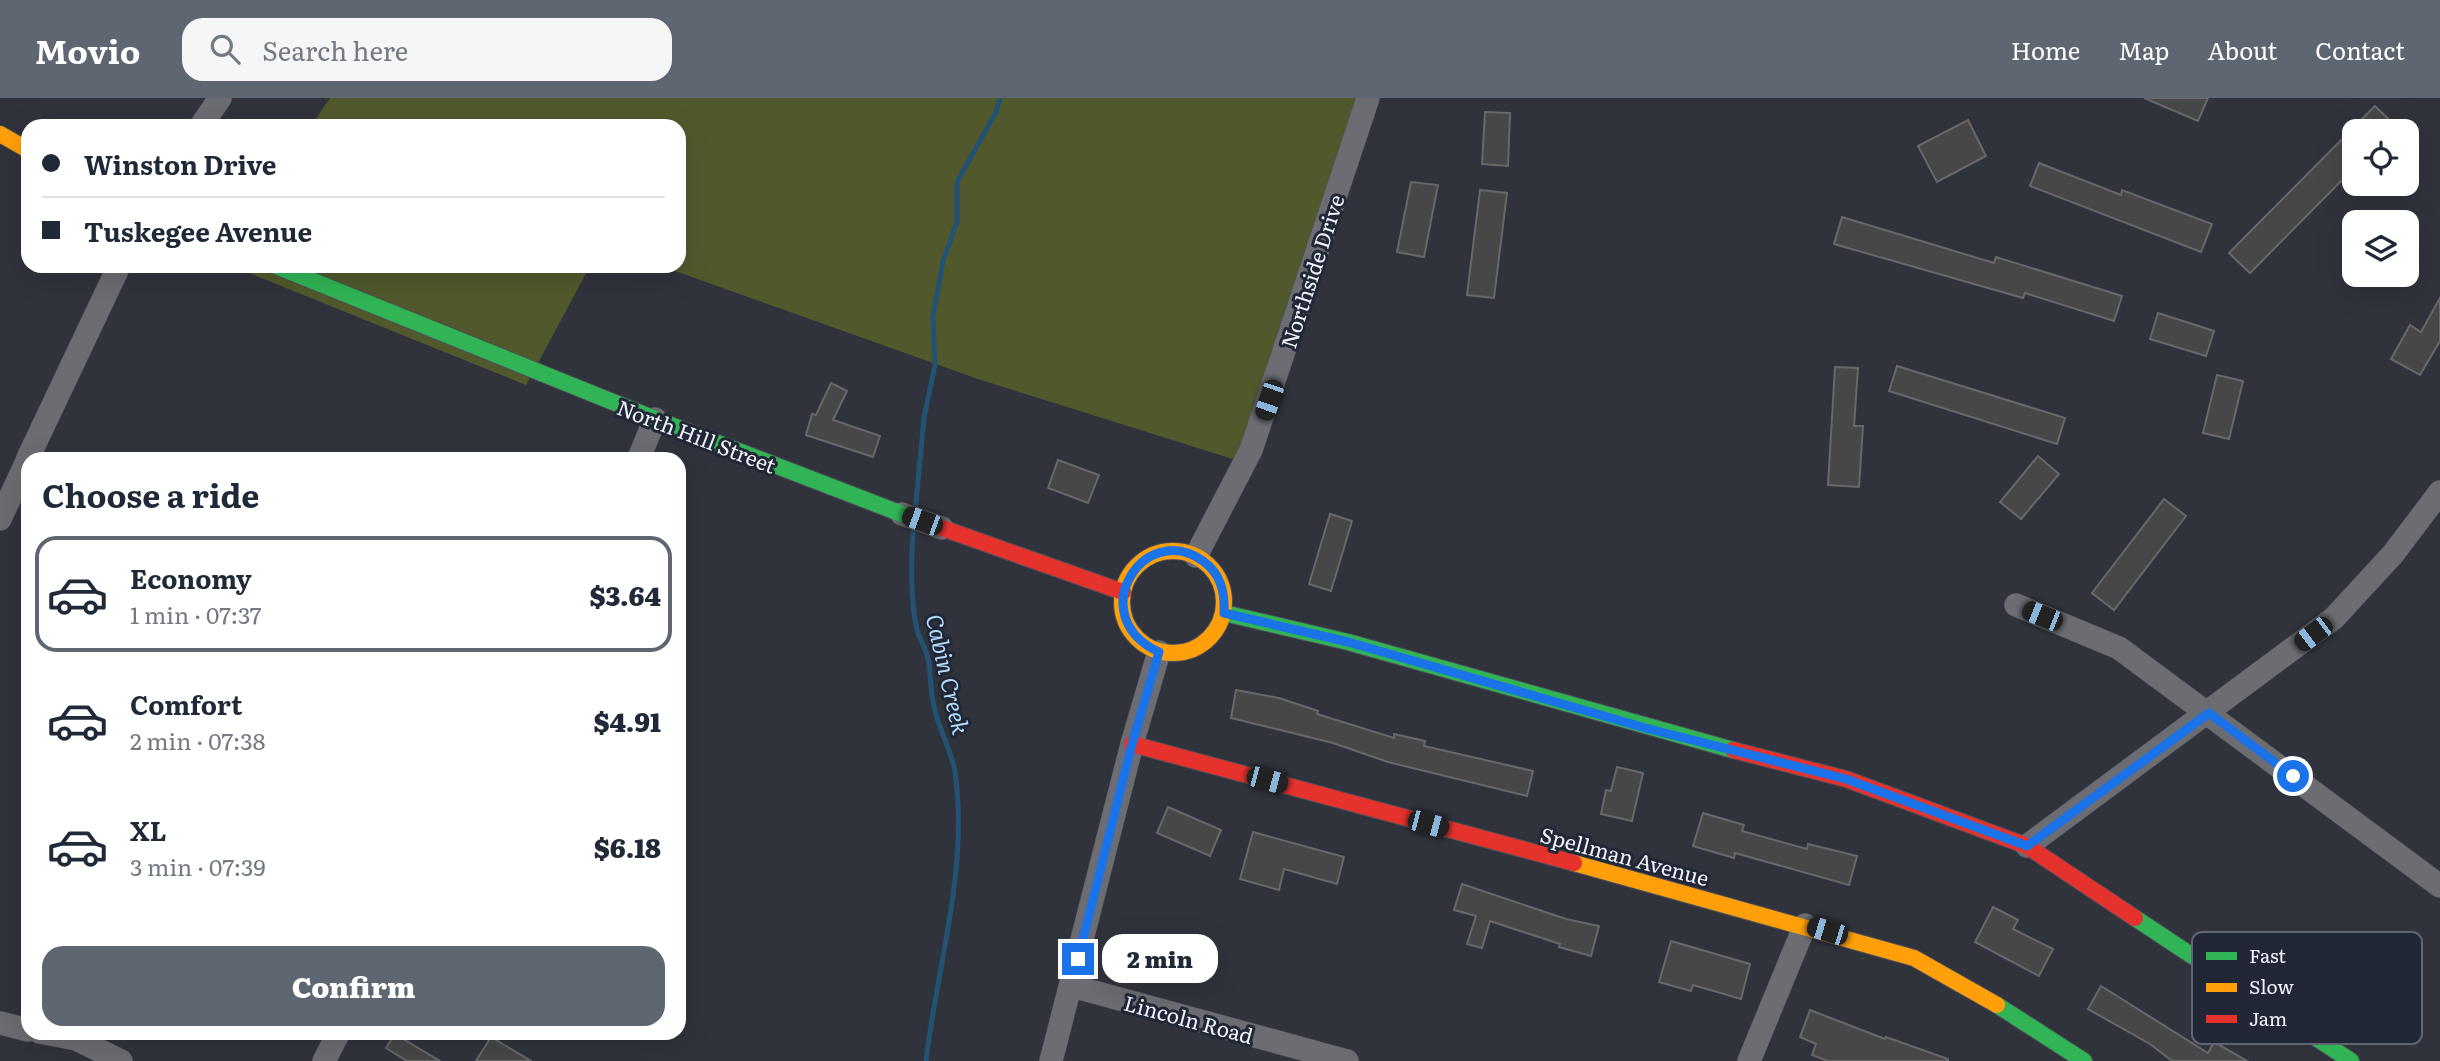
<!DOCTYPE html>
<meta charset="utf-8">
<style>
:root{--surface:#fff;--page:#f6f6f7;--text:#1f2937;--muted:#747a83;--line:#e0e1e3;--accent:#5e6672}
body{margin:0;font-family:Literata,serif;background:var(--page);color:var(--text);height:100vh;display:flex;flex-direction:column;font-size:26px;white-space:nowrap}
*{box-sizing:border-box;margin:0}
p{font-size:23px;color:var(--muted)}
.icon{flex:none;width:38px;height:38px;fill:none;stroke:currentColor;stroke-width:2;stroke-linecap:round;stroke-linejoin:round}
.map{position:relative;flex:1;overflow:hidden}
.side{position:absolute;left:21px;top:354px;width:665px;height:588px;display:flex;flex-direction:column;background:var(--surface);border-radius:21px;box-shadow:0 7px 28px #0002}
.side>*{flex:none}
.guide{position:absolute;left:21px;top:21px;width:665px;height:154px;border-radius:21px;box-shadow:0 7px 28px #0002;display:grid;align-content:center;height:154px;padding:0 21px;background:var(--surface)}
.fabs{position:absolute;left:2342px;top:21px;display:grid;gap:14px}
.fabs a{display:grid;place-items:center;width:77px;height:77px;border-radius:14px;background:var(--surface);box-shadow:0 7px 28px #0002;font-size:35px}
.end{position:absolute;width:32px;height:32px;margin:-16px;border:9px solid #1a73e8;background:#fff;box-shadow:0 0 0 4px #fff}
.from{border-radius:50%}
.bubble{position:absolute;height:49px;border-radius:21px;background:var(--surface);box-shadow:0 7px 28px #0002;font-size:23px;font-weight:800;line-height:49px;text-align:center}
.car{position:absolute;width:21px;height:42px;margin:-21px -10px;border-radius:9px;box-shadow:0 0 5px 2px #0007;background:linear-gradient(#222 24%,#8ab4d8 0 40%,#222 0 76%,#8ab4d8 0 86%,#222 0)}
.guide b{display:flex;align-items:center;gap:24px;height:66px;font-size:26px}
.guide b+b{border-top:2px solid var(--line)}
.guide i{width:18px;height:18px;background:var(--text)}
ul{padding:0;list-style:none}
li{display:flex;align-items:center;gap:21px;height:116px;margin:0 14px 10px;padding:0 7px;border:4px solid transparent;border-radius:21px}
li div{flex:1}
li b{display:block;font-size:26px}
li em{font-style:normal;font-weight:800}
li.selected{border-color:var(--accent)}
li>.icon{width:63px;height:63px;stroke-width:1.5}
h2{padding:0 21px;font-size:32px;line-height:84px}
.primary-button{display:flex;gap:14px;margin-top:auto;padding:14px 21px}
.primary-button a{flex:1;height:80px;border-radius:21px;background:var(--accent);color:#fff;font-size:28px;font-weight:800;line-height:80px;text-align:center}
header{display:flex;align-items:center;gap:42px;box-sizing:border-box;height:98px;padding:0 35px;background:var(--accent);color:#fff}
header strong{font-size:33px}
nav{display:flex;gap:38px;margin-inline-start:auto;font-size:24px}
.search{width:490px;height:63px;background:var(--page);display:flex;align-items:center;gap:18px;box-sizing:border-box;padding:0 24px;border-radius:21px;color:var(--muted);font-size:26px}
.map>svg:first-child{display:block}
.forest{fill:#51592c}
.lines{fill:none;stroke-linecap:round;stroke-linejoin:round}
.stream{stroke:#235272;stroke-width:5}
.building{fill:#484748;stroke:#696769;stroke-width:2}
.street-casing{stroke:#4d4f57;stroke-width:24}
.fast-casing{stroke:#4d4f57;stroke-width:18}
.slow-casing{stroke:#4d4f57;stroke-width:18}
.jam-casing{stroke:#4d4f57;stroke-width:18}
.street{stroke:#6b6d73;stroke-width:23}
.fast{stroke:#30b455;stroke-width:16}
.slow{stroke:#ff9f0a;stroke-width:16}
.jam{stroke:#e5322d;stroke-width:16}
.route{stroke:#1a73e8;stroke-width:9}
.labels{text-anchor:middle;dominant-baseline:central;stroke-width:6;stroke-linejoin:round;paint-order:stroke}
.street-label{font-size:21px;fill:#eff3fd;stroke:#222736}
.water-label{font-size:23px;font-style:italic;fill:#b1dcfe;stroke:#222736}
.key{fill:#222736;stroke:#606472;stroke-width:2}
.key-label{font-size:19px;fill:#eff3fd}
</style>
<header>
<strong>Movio</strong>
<div class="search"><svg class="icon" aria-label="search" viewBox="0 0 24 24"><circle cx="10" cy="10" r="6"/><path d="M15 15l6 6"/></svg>Search here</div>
<nav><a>Home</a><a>Map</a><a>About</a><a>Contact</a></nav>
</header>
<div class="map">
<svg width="2440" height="963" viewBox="0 0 2440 963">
<rect width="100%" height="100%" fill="#30333c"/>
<g class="forest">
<polygon points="330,0 1369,0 1255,368 978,281 661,168 679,168 679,28 311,28"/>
<polygon points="232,168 590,168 526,287"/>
</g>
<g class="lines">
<g class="stream">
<polyline points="915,415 924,320 935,267 933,219 943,163 957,124 957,84 996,14 1000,0"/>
<path d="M914,425C911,452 910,504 917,531C919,541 926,550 928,561C931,576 930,592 934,608C938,630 951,651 955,674C969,771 937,868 926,963"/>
</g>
</g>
<g class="building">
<polygon points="2144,0 2208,0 2198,23"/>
<polygon points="2375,8 2401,33 2354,33 2354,70 2250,175 2229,155"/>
<polygon points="1485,14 1510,15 1508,68 1482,66"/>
<polygon points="1968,22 1986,58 1937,84 1918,48"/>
<polygon points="2039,65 2121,97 2122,92 2212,126 2201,154 2030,88"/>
<polygon points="1411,84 1438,87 1424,159 1397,154"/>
<polygon points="1480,92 1507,95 1494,200 1467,197"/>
<polygon points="1842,119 1994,165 1996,159 2122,198 2114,223 2025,195 2023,200 1834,146"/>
<polygon points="2440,200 2440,243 2420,277 2391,261 2410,227 2421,234"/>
<polygon points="2158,215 2214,233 2206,258 2150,241"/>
<polygon points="1897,268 2065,320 2057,346 1889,293"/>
<polygon points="1835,269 1858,270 1854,328 1863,328 1859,389 1828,387"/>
<polygon points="2217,277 2243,283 2229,341 2203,335"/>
<polygon points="831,285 847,293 833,322 880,338 873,359 806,337 812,316 816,317"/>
<polygon points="2038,358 2059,376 2021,421 2000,404"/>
<polygon points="1058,362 1099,377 1088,405 1048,390"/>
<polygon points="2164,401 2186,418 2114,512 2092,495"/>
<polygon points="1330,416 1352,423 1331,493 1309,486"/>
<polygon points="1236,592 1279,600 1318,613 1317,616 1394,640 1394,636 1425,643 1424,648 1533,673 1527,698 1388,664 1333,645 1231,620"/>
<polygon points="1617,669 1643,675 1632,723 1601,716 1606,692 1611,693"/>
<polygon points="1168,709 1221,732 1210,758 1157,735"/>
<polygon points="1703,715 1744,727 1742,733 1807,751 1808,746 1857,758 1849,787 1735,755 1734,760 1693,748"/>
<polygon points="1253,734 1344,759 1337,786 1284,771 1279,792 1240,781"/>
<polygon points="1462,786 1566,821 1599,828 1591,858 1559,849 1560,846 1490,823 1482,850 1467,846 1476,818 1454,812"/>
<polygon points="1993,809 2018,822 2013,831 2053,851 2039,878 1975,844"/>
<polygon points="1671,843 1750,866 1741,901 1693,887 1691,893 1659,884"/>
<polygon points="2101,888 2208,955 2214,944 2247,963 2172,963 2150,946 2088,911"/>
<polygon points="1810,912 1885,941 1886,939 1948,961 1948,963 1828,963 1812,957 1816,946 1800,939"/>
<polygon points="395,936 440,963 407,963 386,950"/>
<polygon points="491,939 531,963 476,963"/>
</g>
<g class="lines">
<g class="street-casing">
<g id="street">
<polyline points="201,28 220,0"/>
<polyline points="28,360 119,168"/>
<polyline points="639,360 655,321"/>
<polyline points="902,416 942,430"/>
<polyline points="0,421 28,361"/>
<polyline points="1196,458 1251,352 1368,0"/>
<polyline points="2016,507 2119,550 2440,788"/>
<polyline points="2027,748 2334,520 2393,456 2440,394"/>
<polyline points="1072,888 1347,963"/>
<polyline points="0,925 28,932"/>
<polyline points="40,934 76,941 121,963"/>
<polyline points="324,963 339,934"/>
<polyline points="1051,963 1132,646 1159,554"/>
<polyline points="1749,963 1805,827"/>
</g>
</g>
<g class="fast-casing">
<g id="fast">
<polyline points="276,168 655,321 902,416"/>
<polyline points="1224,515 1348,544 1733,652"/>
<polyline points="2135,820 2351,963"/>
<polyline points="1997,907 2084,963"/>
</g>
</g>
<g class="slow-casing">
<g id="slow">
<polyline points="0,36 28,52"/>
<circle cx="1173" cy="504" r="51"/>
<polyline points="1574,765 1914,860 1997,907"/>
</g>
</g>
<g class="jam-casing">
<g id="jam">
<polyline points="942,430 1123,494"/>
<polyline points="1132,646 1574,765"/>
<polyline points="1733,652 1846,681 2027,748 2135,820"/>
</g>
</g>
<use href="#street" class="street"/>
<use href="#fast" class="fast"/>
<use href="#slow" class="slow"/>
<use href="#jam" class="jam"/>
</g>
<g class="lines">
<path class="route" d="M1078,861L1132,646L1159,554C1082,518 1144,421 1203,463C1221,476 1225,494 1224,515L1348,544L1649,631L1846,681L2027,748L2209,615L2293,678"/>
</g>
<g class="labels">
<g class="street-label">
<text transform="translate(1311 173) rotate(-72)">Northside Drive</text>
<text transform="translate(697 337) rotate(21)">North Hill Street</text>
<text transform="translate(1625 757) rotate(15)">Spellman Avenue</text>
<text transform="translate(1189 920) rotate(15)">Lincoln Road</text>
</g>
<g class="water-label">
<text transform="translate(949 576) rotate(77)">Cabin Creek</text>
</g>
</g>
<rect x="2192" y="834" width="230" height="112" rx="10" class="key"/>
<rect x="2206" y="854" width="31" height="8" fill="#30b455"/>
<rect x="2206" y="885" width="31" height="9" fill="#ff9f0a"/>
<rect x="2206" y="917" width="31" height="8" fill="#e5322d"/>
<g class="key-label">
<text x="2249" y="865">Fast</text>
<text x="2249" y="896">Slow</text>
<text x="2249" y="928">Jam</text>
</g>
</svg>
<div class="fabs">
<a><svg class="icon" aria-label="locate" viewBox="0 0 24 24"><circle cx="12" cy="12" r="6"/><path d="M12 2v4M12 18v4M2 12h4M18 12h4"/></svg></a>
<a><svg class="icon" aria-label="layers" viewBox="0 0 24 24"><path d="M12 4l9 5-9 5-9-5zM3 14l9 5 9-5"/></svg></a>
</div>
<i class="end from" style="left:2293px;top:678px"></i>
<i class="end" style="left:1078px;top:861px"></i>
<div class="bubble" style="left:1102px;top:836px;width:116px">2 min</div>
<i class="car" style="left:1269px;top:302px;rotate:199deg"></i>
<i class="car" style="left:922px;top:423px;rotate:290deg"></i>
<i class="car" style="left:2042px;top:518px;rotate:292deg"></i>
<i class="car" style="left:2313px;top:536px;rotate:233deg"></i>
<i class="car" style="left:1267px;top:682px;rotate:105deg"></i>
<i class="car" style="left:1428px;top:726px;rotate:105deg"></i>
<i class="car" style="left:1827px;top:833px;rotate:287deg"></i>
<div class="guide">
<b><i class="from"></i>Winston Drive</b>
<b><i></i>Tuskegee Avenue</b>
</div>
<section class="side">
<h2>Choose a ride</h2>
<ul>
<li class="selected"><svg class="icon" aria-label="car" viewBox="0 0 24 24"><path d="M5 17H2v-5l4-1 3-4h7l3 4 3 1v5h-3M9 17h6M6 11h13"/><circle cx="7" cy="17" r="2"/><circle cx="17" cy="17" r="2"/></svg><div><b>Economy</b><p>1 min · 07:37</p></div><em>$3.64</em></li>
<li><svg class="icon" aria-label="car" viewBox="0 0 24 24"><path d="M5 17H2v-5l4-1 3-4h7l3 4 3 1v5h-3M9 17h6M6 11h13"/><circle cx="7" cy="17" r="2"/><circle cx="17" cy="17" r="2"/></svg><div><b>Comfort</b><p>2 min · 07:38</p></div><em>$4.91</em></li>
<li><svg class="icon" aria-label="car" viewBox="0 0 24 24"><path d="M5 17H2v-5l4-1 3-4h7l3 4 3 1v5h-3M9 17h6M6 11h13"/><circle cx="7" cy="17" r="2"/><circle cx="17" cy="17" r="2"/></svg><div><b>XL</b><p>3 min · 07:39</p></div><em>$6.18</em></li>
</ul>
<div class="primary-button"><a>Confirm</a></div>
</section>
</div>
